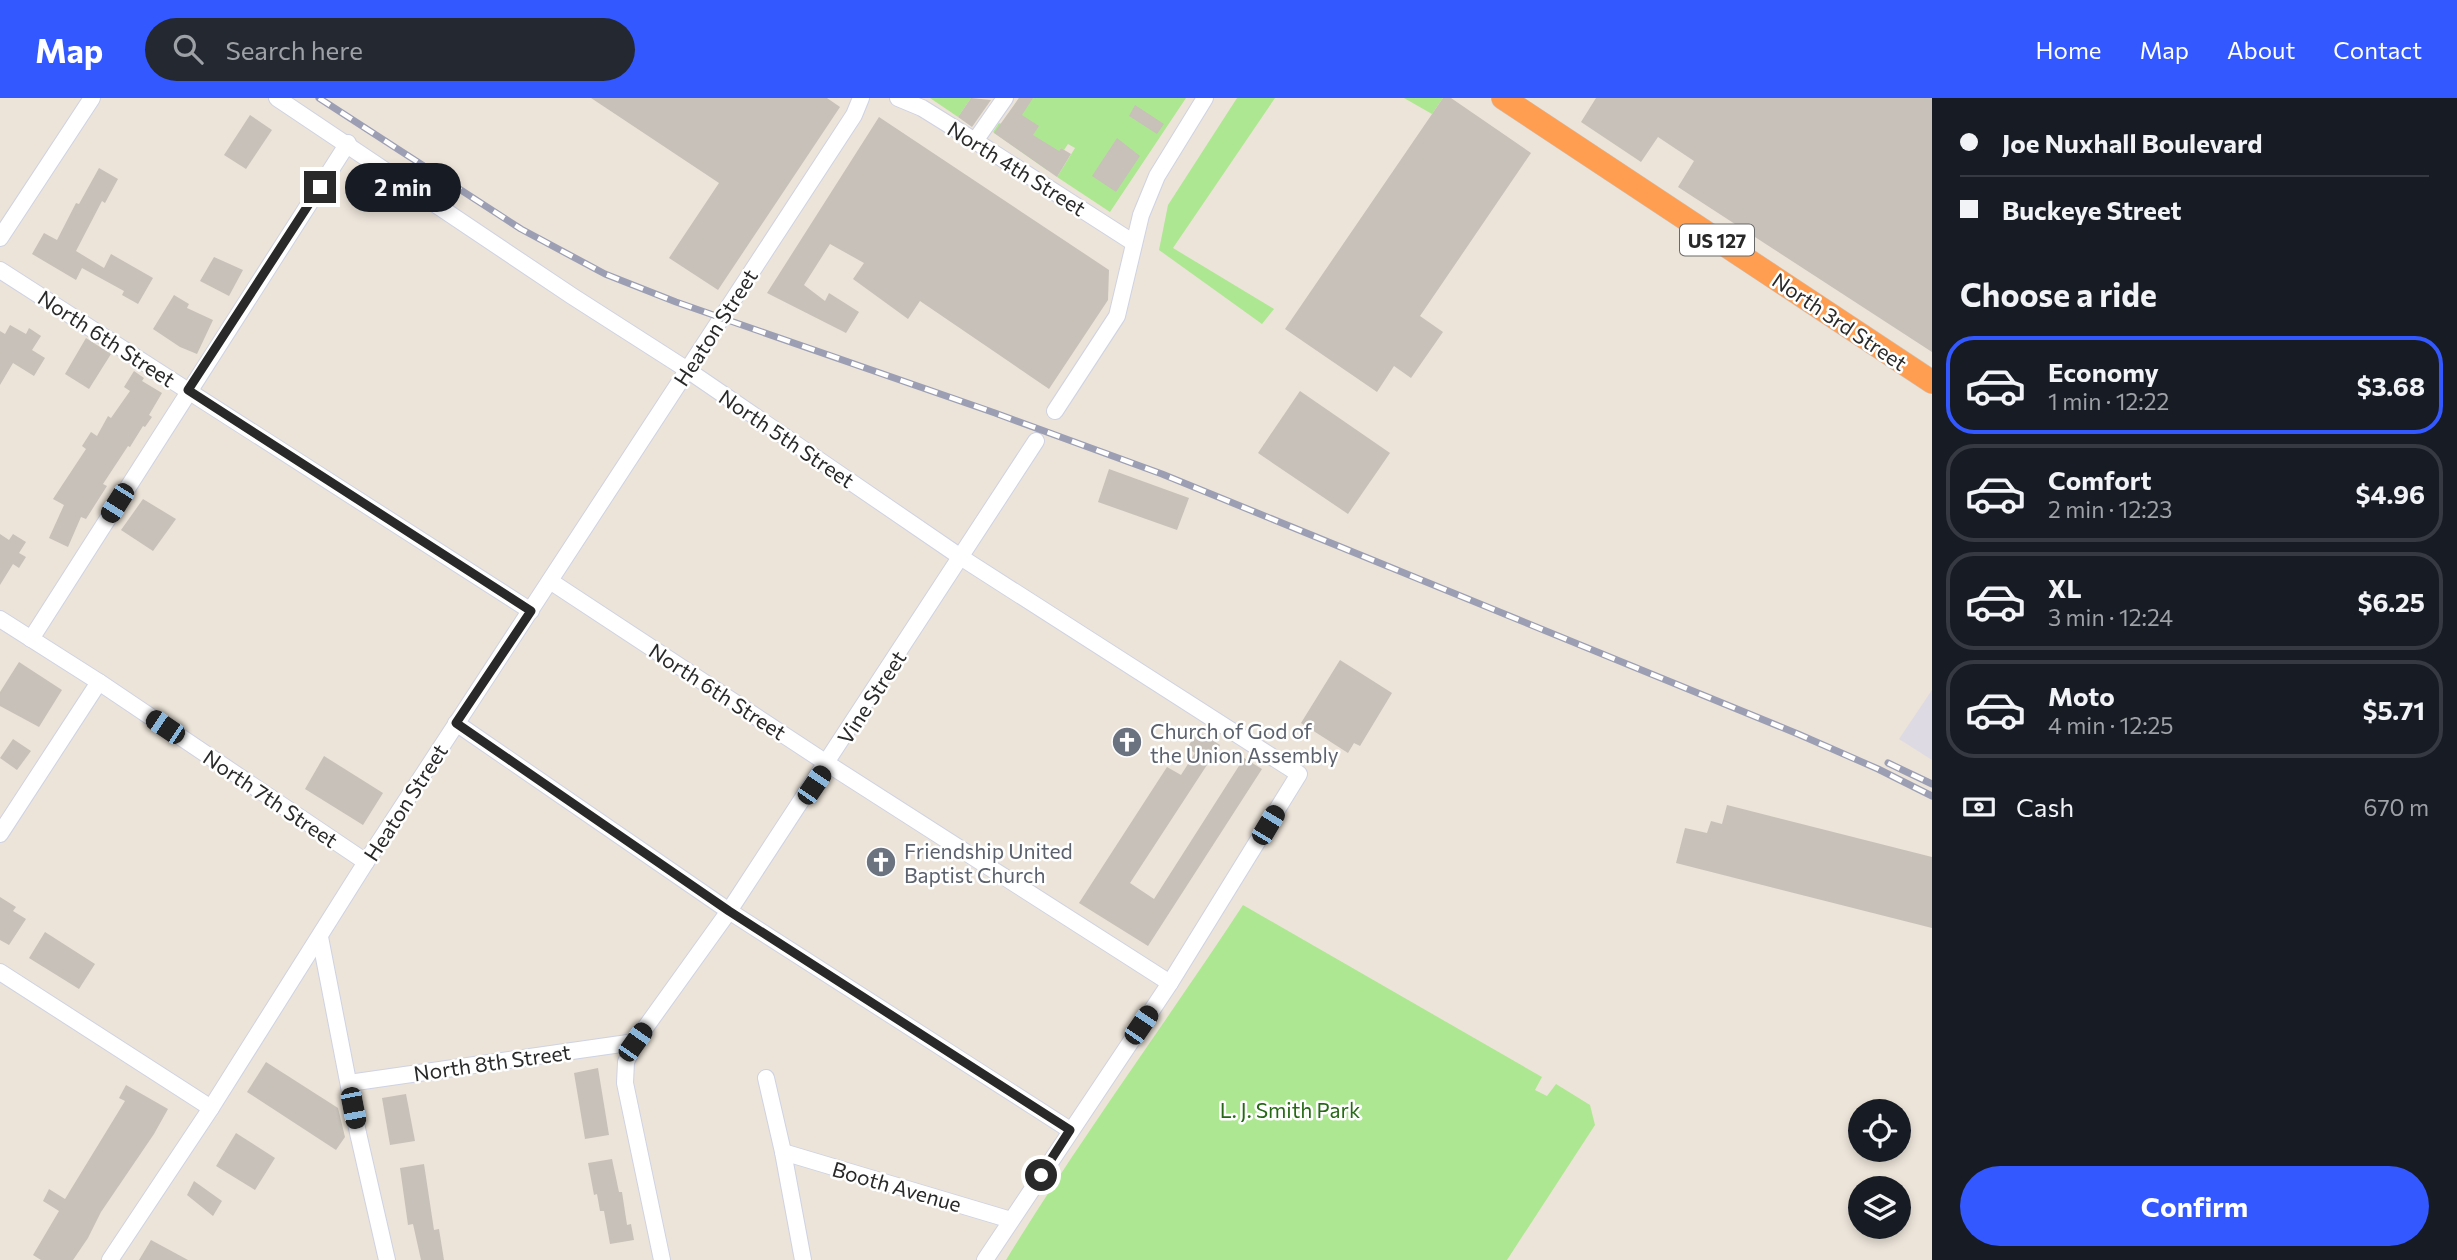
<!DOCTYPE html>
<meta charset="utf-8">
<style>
:root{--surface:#171b24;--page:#242831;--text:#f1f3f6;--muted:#9ea1a6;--line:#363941;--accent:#3358ff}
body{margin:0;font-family:Commissioner,sans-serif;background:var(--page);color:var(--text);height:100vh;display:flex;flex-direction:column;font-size:26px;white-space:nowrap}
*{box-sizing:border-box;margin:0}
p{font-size:23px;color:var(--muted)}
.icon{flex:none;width:38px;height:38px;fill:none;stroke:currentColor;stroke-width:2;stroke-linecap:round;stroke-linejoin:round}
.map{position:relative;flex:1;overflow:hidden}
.details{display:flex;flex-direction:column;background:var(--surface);width:525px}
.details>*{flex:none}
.hud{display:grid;align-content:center;height:154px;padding:0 28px;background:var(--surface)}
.controls{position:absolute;left:1848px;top:1001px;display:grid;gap:14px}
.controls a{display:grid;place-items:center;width:63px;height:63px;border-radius:50%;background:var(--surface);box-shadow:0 4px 10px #0003;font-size:35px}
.end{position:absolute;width:32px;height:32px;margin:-16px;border:9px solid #292929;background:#fff;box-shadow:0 0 0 4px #fff}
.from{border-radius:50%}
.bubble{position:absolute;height:49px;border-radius:24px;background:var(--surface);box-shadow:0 4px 10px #0003;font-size:23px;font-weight:700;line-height:49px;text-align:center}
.car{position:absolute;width:21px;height:42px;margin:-21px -10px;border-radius:9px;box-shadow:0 0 5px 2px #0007;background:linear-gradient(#222 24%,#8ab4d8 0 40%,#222 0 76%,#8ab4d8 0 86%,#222 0)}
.hud b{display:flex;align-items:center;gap:24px;height:66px;font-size:26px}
.hud b+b{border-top:2px solid var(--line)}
.hud i{width:18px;height:18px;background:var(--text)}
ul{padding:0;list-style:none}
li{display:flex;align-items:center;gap:21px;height:98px;margin:0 14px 10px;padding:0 14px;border:4px solid var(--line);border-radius:28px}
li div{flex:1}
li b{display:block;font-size:26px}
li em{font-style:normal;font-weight:700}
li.selected{border-color:var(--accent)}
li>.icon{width:63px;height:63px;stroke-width:1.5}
h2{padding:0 28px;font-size:32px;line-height:84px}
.pay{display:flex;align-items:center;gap:18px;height:77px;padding:0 28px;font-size:26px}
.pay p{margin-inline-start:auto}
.button{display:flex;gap:14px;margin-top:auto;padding:14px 28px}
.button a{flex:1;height:80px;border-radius:42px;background:var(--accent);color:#fff;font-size:28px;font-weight:700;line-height:80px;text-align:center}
header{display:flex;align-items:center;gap:42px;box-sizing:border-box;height:98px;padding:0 35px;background:var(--accent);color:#fff}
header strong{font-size:33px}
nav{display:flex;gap:38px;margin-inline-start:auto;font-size:24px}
.search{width:490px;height:63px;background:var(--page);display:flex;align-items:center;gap:18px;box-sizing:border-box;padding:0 24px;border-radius:38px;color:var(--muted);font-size:26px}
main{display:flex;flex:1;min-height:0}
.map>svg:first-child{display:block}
.industrial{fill:#dddae4}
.green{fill:#aee792}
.building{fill:#c7c1b9}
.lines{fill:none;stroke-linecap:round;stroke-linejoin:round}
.minor-casing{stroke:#ced2e3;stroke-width:18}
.highway-casing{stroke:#c7c7c7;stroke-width:24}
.minor{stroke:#fff;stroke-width:16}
.highway{stroke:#ff9e51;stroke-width:23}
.rail-casing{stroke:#9c9fb4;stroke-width:7}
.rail{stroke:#fff;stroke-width:4.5;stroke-dasharray:13;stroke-linecap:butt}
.route{stroke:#292929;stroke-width:9}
.labels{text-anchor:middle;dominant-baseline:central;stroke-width:5;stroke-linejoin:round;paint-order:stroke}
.shield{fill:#fff;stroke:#696969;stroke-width:2}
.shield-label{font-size:19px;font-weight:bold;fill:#292929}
.street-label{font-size:21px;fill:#292929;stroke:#fff}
.worship-label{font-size:21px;fill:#5b616d;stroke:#fff;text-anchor:start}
.park-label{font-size:21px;fill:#266915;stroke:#fff}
</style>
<header>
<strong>Map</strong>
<div class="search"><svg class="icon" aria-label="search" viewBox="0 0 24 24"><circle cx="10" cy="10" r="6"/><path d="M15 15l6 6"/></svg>Search here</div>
<nav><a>Home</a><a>Map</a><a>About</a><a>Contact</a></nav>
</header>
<main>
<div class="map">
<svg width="1932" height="1162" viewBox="0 0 1932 1162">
<rect width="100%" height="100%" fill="#ece4d9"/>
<polygon class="industrial" points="1932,592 1932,662 1899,641"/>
<g class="green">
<polygon points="930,0 971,0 958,19"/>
<polygon points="1019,0 1186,0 1110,114 1057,79 1075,50 1068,46 1064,52 1061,50 1047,72 993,34 999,25 1002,26"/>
<polygon points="1237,0 1275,0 1173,150 1274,211 1262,226 1159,152 1168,107"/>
<polygon points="1404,0 1443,0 1432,16"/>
<path d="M1243,807L1542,979L1535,992L1547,998L1556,986L1590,1007L1595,1027L1507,1162H1006C1080,1041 1165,926 1243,807Z"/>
</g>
<g class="building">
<polygon points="591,0 827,0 840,9 718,192 669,160 719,85"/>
<polygon points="971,0 991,2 972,29 958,19"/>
<polygon points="1019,0 1033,0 1022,17 1039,28 1033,37 1059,53 1061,50 1071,56 1057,79 994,35"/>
<polygon points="1443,0 1451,0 1531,55 1420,218 1443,234 1411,280 1394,268 1377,294 1285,231"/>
<polygon points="1596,0 1932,0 1932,254 1678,89 1694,63 1658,39 1641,64 1581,24"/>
<polygon points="1135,7 1164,26 1157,36 1129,18"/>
<polygon points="250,17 272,32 246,71 224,57"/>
<polygon points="879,19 1109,172 1108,202 1049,291 920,203 908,221 853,181 864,165 830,146 804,187 825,203 829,195 859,214 846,235 767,195"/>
<polygon points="1117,40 1140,58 1116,94 1092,78"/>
<polygon points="99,70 118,81 105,105 102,103 76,153 104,170 111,156 153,180 138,206 122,197 124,193 82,170 76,182 32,156 44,135 57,142 76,105 79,106"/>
<polygon points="214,159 243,172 229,198 200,183"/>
<polygon points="174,197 189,206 187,210 213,222 197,256 180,249 153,231"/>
<polygon points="10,227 26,236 29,230 41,238 32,252 45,260 34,278 13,265 0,287 0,233 5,236"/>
<polygon points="86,240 111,256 89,291 65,276"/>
<polygon points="134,273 144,280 142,283 162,295 149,317 152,319 145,329 143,328 130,349 128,348 103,386 107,388 86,421 81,419 68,449 49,440 64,407 53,401 86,351 82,348 91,334 97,338 108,318 111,320 130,293 124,289"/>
<polygon points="1300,293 1390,355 1348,416 1258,355"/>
<polygon points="1109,371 1189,400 1177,432 1098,404"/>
<polygon points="143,401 176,421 153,453 121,432"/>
<polygon points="0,436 9,442 13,436 26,444 19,455 26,459 19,470 13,466 0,487"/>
<polygon points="1340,562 1392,595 1360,648 1354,645 1348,655 1301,625"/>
<polygon points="19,564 62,592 39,629 0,608 0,594"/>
<polygon points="1198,633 1220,647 1130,785 1154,801 1244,660 1262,671 1148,848 1079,805 1167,669 1181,677 1195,655 1187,650"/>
<polygon points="13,641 31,653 17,672 0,660"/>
<polygon points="324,658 383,695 363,727 305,691"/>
<polygon points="1727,707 1932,759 1932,830 1676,765 1685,730 1707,735 1711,723 1722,726"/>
<polygon points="0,799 16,809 13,813 26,821 9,847 0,842"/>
<polygon points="45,834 95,866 79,891 29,860"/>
<polygon points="266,964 338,1010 345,1039 336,1052 247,994"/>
<polygon points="598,970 609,1037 585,1041 574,975"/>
<polygon points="126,987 168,1011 154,1036 101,1114 88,1140 73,1162 41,1162 33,1157 59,1113 43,1103 49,1091 65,1101 125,1003 119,1000"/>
<polygon points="406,996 415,1043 390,1047 382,1000"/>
<polygon points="236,1035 275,1060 255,1092 216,1068"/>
<polygon points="612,1061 619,1094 622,1094 627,1127 631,1126 634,1142 610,1146 604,1113 600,1113 597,1096 594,1097 588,1065"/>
<polygon points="424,1066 434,1132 439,1131 444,1162 421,1162 413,1126 408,1127 400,1070"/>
<polygon points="194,1083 222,1103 213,1118 187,1097"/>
<polygon points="151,1142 188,1162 139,1162"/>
</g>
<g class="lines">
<g class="minor-casing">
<g id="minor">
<polyline points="277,0 572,198 686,271 962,460 1299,676 1170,885 985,1162"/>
<polyline points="898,0 922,10 975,43 1134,145"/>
<polyline points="975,43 1005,0"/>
<polyline points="0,140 92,0"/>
<polyline points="0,172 531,513"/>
<polyline points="1055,313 1117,218 1141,117 1157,78 1205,0"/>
<polyline points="550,483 828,666 1170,885"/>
<polyline points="0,521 99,584 366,764"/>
<polyline points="31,541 348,45"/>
<polyline points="456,625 729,813 1070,1032"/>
<polyline points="0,736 99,584"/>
<polyline points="320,839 358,1035 387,1162"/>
<polyline points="0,874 211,1010"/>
<polyline points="766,980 783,1054 803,1162"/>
<polyline points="349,985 635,944"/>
<polyline points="783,1054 1011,1122"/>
<polyline points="110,1162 211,1010 366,764 854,17 861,0"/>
<polyline points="662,1162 625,985 626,964 635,944 729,813 1036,343"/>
</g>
</g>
<g class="highway-casing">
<polyline id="highway" points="1503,0 1932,284"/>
</g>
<use href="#minor" class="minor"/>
<use href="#highway" class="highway"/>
<g class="rail-casing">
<g id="rail">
<polyline points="319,0 521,131 605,176 676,204 995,315 1162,376 1798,636 1878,671 1932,698"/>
<polyline points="1888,665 1932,686"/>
</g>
</g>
<use href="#rail" class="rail"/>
</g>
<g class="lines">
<polyline class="route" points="320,89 188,292 531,513 456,625 729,813 1070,1032 1041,1077"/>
</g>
<defs>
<g id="church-disc" transform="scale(1.575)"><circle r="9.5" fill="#6b7280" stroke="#fff"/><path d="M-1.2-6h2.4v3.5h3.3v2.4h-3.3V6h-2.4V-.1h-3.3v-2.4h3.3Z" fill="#fff"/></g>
</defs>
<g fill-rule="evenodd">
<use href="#church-disc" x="1127" y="644"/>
<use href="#church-disc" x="881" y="764"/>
</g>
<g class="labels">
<rect class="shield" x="1680" y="126.5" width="74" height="31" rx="5"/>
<g class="shield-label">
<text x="1717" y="142">US 127</text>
</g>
<g class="street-label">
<text transform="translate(1017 70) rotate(32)">North 4th Street</text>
<text transform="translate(1840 223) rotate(34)">North 3rd Street</text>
<text transform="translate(715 229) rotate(-57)">Heaton Street</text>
<text transform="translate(107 240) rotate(33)">North 6th Street</text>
<text transform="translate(787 340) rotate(34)">North 5th Street</text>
<text transform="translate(718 593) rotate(33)">North 6th Street</text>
<text transform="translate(871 599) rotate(-57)">Vine Street</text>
<text transform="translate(271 700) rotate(34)">North 7th Street</text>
<text transform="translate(405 704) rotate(-57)">Heaton Street</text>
<text transform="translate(492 964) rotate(-8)">North 8th Street</text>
<text transform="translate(897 1088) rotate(16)">Booth Avenue</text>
</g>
<g class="worship-label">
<text x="1150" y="632">Church of God of<tspan x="1150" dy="24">the Union Assembly</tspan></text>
<text x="904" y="752">Friendship United<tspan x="904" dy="24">Baptist Church</tspan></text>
</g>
<g class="park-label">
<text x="1290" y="1011">L. J. Smith Park</text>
</g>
</g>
</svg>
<div class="controls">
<a><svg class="icon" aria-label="locate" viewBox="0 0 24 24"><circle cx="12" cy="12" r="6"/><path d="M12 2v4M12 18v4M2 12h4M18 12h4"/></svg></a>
<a><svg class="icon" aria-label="layers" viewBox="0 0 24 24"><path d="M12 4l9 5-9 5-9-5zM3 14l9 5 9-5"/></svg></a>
</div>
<i class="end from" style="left:1041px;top:1077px"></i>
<i class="end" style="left:320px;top:89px"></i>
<div class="bubble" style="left:345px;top:65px;width:116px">2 min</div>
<i class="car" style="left:117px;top:405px;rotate:212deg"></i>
<i class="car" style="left:165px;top:629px;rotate:304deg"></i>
<i class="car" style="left:814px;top:687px;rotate:34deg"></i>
<i class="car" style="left:1268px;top:727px;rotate:31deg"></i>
<i class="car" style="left:1141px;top:927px;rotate:34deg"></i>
<i class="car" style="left:635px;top:944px;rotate:35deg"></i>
<i class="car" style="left:353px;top:1010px;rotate:169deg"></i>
</div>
<section class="details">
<div class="hud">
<b><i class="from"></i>Joe Nuxhall Boulevard</b>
<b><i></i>Buckeye Street</b>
</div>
<h2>Choose a ride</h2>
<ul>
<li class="selected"><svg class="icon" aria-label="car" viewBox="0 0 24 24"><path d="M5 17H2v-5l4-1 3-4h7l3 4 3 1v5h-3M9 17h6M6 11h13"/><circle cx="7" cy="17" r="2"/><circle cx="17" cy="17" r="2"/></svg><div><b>Economy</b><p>1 min · 12:22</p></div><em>$3.68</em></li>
<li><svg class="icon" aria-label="car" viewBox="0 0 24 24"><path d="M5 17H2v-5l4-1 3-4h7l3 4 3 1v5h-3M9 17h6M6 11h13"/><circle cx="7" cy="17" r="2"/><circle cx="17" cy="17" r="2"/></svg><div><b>Comfort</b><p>2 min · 12:23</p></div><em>$4.96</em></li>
<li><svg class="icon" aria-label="car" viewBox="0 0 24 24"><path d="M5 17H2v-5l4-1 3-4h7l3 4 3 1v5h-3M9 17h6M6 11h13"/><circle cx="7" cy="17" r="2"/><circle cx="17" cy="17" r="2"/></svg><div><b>XL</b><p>3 min · 12:24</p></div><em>$6.25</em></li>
<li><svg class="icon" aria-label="car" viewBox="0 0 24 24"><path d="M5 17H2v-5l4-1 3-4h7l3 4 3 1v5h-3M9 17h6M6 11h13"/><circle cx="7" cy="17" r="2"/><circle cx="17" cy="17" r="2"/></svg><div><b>Moto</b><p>4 min · 12:25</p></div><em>$5.71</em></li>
</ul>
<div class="pay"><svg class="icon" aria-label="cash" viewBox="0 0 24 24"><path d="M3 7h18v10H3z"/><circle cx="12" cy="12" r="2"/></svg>Cash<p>670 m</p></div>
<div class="button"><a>Confirm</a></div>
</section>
</main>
